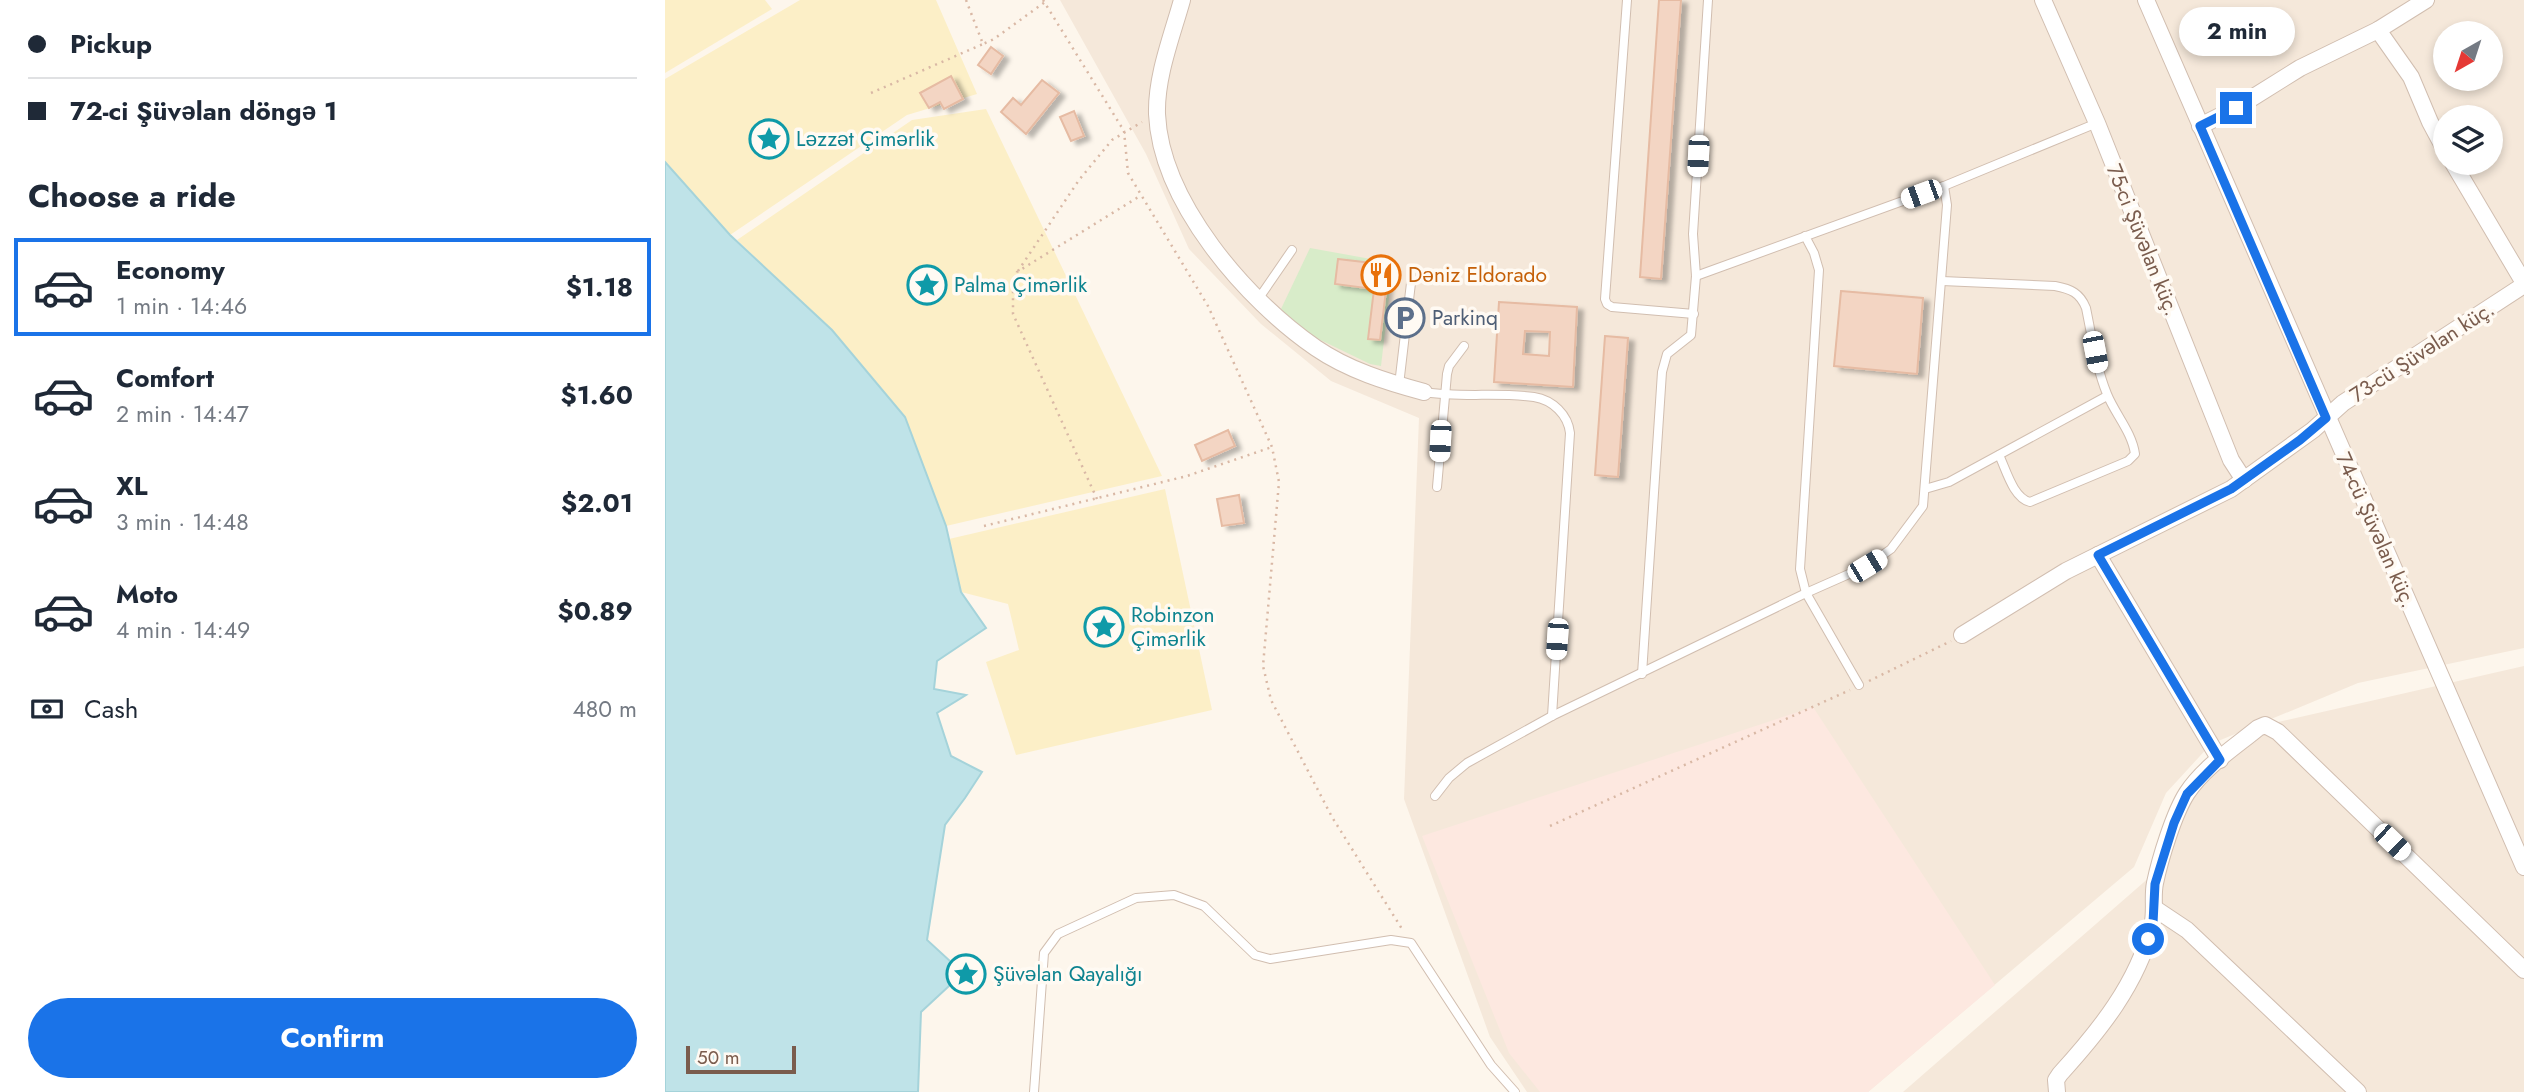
<!DOCTYPE html>
<meta charset="utf-8">
<style>
:root{--surface:#fff;--page:#f2f2f3;--text:#1f2937;--muted:#747a83;--line:#e0e1e3;--accent:#1a73e8}
body{margin:0;font-family:Jost,sans-serif;background:var(--page);color:var(--text);height:100vh;display:flex;flex-direction:column;font-size:26px;white-space:nowrap}
*{box-sizing:border-box;margin:0}
p{font-size:23px;color:var(--muted)}
.icon{flex:none;width:38px;height:38px;fill:none;stroke:currentColor;stroke-width:2;stroke-linecap:round;stroke-linejoin:round}
.map{position:relative;flex:1;overflow:hidden}
.sheet{display:flex;flex-direction:column;background:var(--surface);width:665px}
.sheet>*{flex:none}
.hud{display:grid;align-content:center;height:154px;padding:0 28px;background:var(--surface)}
.needle{width:46px;rotate:219deg}
.fabs{position:absolute;left:1768px;top:21px;display:grid;gap:14px}
.fabs a{display:grid;place-items:center;width:70px;height:70px;border-radius:50%;background:var(--surface);box-shadow:0 4px 10px #0003;font-size:35px}
.scale{position:absolute;left:21px;bottom:18px;width:110px;box-sizing:border-box;padding-left:7px;border:4px solid #7a5c4d;border-top:0;font-size:19px;line-height:24px;white-space:nowrap;color:#7a5c4d;-webkit-text-stroke:5px #fffaf3;paint-order:stroke}
.end{position:absolute;width:32px;height:32px;margin:-16px;border:9px solid #1a73e8;background:#fff;box-shadow:0 0 0 4px #fff}
.from{border-radius:50%}
.bubble{position:absolute;height:49px;border-radius:24px;background:var(--surface);box-shadow:0 4px 10px #0003;font-size:23px;font-weight:700;line-height:49px;text-align:center}
.car{position:absolute;width:21px;height:42px;margin:-21px -10px;border-radius:9px;box-shadow:0 0 5px 2px #0007;background:linear-gradient(#fff 24%,#345 0 40%,#fff 0 76%,#345 0 86%,#fff 0)}
.hud b{display:flex;align-items:center;gap:24px;height:66px;font-size:26px}
.hud b+b{border-top:2px solid var(--line)}
.hud i{width:18px;height:18px;background:var(--text)}
ul{padding:0;list-style:none}
li{display:flex;align-items:center;gap:21px;height:98px;margin:0 14px 10px;padding:0 14px;border:4px solid transparent;border-radius:0px}
li div{flex:1}
li b{display:block;font-size:26px}
li em{font-style:normal;font-weight:700}
li.selected{border-color:var(--accent)}
li>.icon{width:63px;height:63px;stroke-width:1.5}
h2{padding:0 28px;font-size:32px;line-height:84px}
.pay{display:flex;align-items:center;gap:18px;height:77px;padding:0 28px;font-size:26px}
.pay p{margin-inline-start:auto}
.button{display:flex;gap:14px;margin-top:auto;padding:14px 28px}
.button a{flex:1;height:80px;border-radius:42px;background:var(--accent);color:#fff;font-size:28px;font-weight:700;line-height:80px;text-align:center}
main{display:flex;flex:1;min-height:0}
.map>svg:first-child{display:block}
.residential{fill:#f5e8da;fill-rule:evenodd}
.commercial{fill:#fde8e0}
.green{fill:#d8ecc9}
.sand{fill:#fcefc7}
.water{fill:#bfe3e8;stroke:#a5d3da;stroke-width:2}
.building{fill:#f3d5c3;stroke:#e6bba3;stroke-width:2;fill-rule:evenodd;filter:url(#shadow)}
.lines{fill:none;stroke-linecap:round;stroke-linejoin:round}
.lane-casing{stroke:#d1beb0;stroke-width:10}
.street-casing{stroke:#d1beb0;stroke-width:18}
.path{stroke:#d9b8a5;stroke-width:2.5;stroke-dasharray:2 5;stroke-linecap:butt}
.lane{stroke:#fff;stroke-width:8}
.street{stroke:#fff;stroke-width:16}
.route{stroke:#1a73e8;stroke-width:9}
.labels{text-anchor:middle;dominant-baseline:central;stroke-width:7;stroke-linejoin:round;paint-order:stroke}
.culture-label{font-size:21px;fill:#0d838f;stroke:#fffaf3;text-anchor:start}
.street-label{font-size:21px;fill:#7a5c4d;stroke:#fffaf3}
.food-label{font-size:21px;fill:#c56008;stroke:#fffaf3;text-anchor:start}
.service-label{font-size:21px;fill:#4e5e75;stroke:#fffaf3;text-anchor:start}
</style>
<main>
<section class="sheet">
<div class="hud">
<b><i class="from"></i>Pickup</b>
<b><i></i>72-ci Şüvəlan döngə 1</b>
</div>
<h2>Choose a ride</h2>
<ul>
<li class="selected"><svg class="icon" aria-label="car" viewBox="0 0 24 24"><path d="M5 17H2v-5l4-1 3-4h7l3 4 3 1v5h-3M9 17h6M6 11h13"/><circle cx="7" cy="17" r="2"/><circle cx="17" cy="17" r="2"/></svg><div><b>Economy</b><p>1 min · 14:46</p></div><em>$1.18</em></li>
<li><svg class="icon" aria-label="car" viewBox="0 0 24 24"><path d="M5 17H2v-5l4-1 3-4h7l3 4 3 1v5h-3M9 17h6M6 11h13"/><circle cx="7" cy="17" r="2"/><circle cx="17" cy="17" r="2"/></svg><div><b>Comfort</b><p>2 min · 14:47</p></div><em>$1.60</em></li>
<li><svg class="icon" aria-label="car" viewBox="0 0 24 24"><path d="M5 17H2v-5l4-1 3-4h7l3 4 3 1v5h-3M9 17h6M6 11h13"/><circle cx="7" cy="17" r="2"/><circle cx="17" cy="17" r="2"/></svg><div><b>XL</b><p>3 min · 14:48</p></div><em>$2.01</em></li>
<li><svg class="icon" aria-label="car" viewBox="0 0 24 24"><path d="M5 17H2v-5l4-1 3-4h7l3 4 3 1v5h-3M9 17h6M6 11h13"/><circle cx="7" cy="17" r="2"/><circle cx="17" cy="17" r="2"/></svg><div><b>Moto</b><p>4 min · 14:49</p></div><em>$0.89</em></li>
</ul>
<div class="pay"><svg class="icon" aria-label="cash" viewBox="0 0 24 24"><path d="M3 7h18v10H3z"/><circle cx="12" cy="12" r="2"/></svg>Cash<p>480 m</p></div>
<div class="button"><a>Confirm</a></div>
</section>
<div class="map">
<svg width="1859" height="1092" viewBox="0 0 1859 1092">
<defs>
<filter id="shadow"><feDropShadow dx="6" dy="3.5" stdDeviation="2" flood-color="#0004"/></filter>
</defs>
<rect width="100%" height="100%" fill="#fdf6ec"/>
<g class="residential">
<path d="M395,0H1859V648L1693,683L1546,744L1501,793L1469,867L1203,1092H862L825,1037L739,799L754,418L666,381L596,324L524,249L481,154ZM1780,33H1825V79H1780ZM1780,117H1825V163H1780Z"/>
<polygon points="1859,666 1859,1092 1238,1092 1494,869 1522,794 1600,725"/>
</g>
<polygon class="commercial" points="1148,707 1330,985 1203,1092 875,1092 844,1053 757,836"/>
<polygon class="green" points="645,248 728,263 716,366 705,364 639,332 616,309"/>
<g class="sand">
<polygon points="0,0 100,0 107,9 0,73"/>
<polygon points="135,0 271,0 312,94 242,115 65,235 0,162 0,79"/>
<polygon points="321,109 497,476 281,526 240,417 166,330 72,240 247,120"/>
<polygon points="500,489 547,710 351,755 321,662 354,650 343,604 296,592 284,539"/>
</g>
<polygon class="water" points="0,162 65,235 167,330 240,417 281,526 296,592 321,628 272,661 269,689 301,695 272,713 286,756 317,772 300,798 280,825 262,940 298,973 256,1012 253,1092 0,1092"/>
<g class="building">
<polygon points="994,0 1016,0 996,279 975,277"/>
<polygon points="326,47 338,56 326,74 313,65"/>
<polygon points="286,76 298,99 279,109 275,102 264,108 255,93"/>
<polygon points="377,80 394,93 361,134 336,112 348,98 356,105"/>
<polygon points="409,111 419,136 406,141 395,117"/>
<polygon points="673,259 724,265 715,340 703,339 709,289 670,284"/>
<polygon points="1176,291 1258,298 1252,374 1169,366"/>
<path d="M834,302L912,307L908,387L829,382ZM860,331L885,332L884,356L858,354Z"/>
<polygon points="940,336 963,338 953,477 930,475"/>
<polygon points="563,430 570,446 537,461 530,445"/>
<polygon points="574,495 579,523 557,526 552,499"/>
</g>
<g class="lines">
<g class="lane-casing">
<g id="lane">
<polyline points="962,0 940,299 942,304 947,307 1029,314"/>
<polyline points="1140,236 1149,253 1154,270 1135,569 1141,593 1194,685"/>
<polyline points="1031,276 1279,186 1432,123"/>
<path d="M1277,281L1390,286C1406,289 1415,293 1421,308C1427,337 1431,367 1442,394C1450,414 1467,432 1470,454L1463,461L1365,502C1348,498 1341,469 1334,455"/>
<polyline points="594,298 627,250"/>
<polyline points="734,385 746,283"/>
<path d="M759,392C796,398 833,392 869,397C888,400 903,415 905,433L887,716"/>
<polyline points="772,487 782,374 784,366 799,346"/>
<polyline points="1260,489 1284,482 1442,396"/>
<polyline points="977,674 997,372 1002,354 1026,335 1031,276 1028,234 1043,0"/>
<polyline points="770,796 784,778 802,763 887,716 1141,593 1202,566 1226,549 1258,506 1282,205 1279,186"/>
<polyline points="369,1092 379,953 393,934 471,898 509,895 539,906 590,955 605,959 726,940 746,943 826,1065 850,1092"/>
</g>
</g>
<g class="street-casing">
<g id="street">
<path d="M517,0C507,36 491,76 492,114C496,202 581,300 651,348C683,370 722,382 759,392"/>
<polyline points="1378,0 1432,123 1566,460 1579,480"/>
<polyline points="1481,0 1859,867"/>
<polyline points="1713,30 1746,77 1765,122 1780,150"/>
<polyline points="1535,126 1571,108 1635,68 1713,30 1761,0"/>
<polyline points="1788,163 1859,283"/>
<polyline points="1433,555 1555,760"/>
<polyline points="1297,635 1401,571 1566,489 1648,430 1678,403 1859,285"/>
<polyline points="1489,908 1522,930 1693,1092"/>
<path d="M1392,1092L1391,1080L1395,1074C1435,1030 1472,984 1487,926C1491,912 1487,897 1490,883C1495,859 1509,813 1522,793C1539,767 1570,747 1593,728L1600,725L1613,732L1859,970"/>
</g>
</g>
<g class="path">
<polyline points="301,0 318,44 329,39 380,2"/>
<polyline points="378,0 459,131 463,173 543,306 607,447 614,482 598,666 606,700 667,817 737,929"/>
<polyline points="206,93 318,44"/>
<polyline points="353,271 414,180 447,140 477,122"/>
<polyline points="432,499 348,314 348,292 352,272 475,196"/>
<polyline points="319,526 522,476 607,447"/>
<polyline points="1204,681 1286,641"/>
<polyline points="885,826 1185,690"/>
</g>
<use href="#lane" class="lane"/>
<use href="#street" class="street"/>
</g>
<g class="lines">
<polyline class="route" points="1483,939 1488,923 1490,884 1509,823 1522,794 1555,760 1433,555 1566,489 1635,440 1661,418 1535,126 1571,108"/>
</g>
<defs>
<g id="sight-ring" transform="scale(2.0125)"><circle r="9.5" fill="#fffaf3" stroke="#0f9aa8" stroke-width="1.5"/><path d="M0-6L1.8-2.2L6-1.7L2.9 1.2L3.7 5.4L0 3.3L-3.7 5.4L-2.9 1.2L-6-1.7L-1.8-2.2Z" fill="#0f9aa8"/></g>
<g id="restaurant-ring" transform="scale(2.0125)"><circle r="9.5" fill="#fffaf3" stroke="#e8710a" stroke-width="1.5"/><path d="M-5-6h1v4h1v-4h1v4h1v-4h1v5L-1.5 .5V6h-2V.5L-5-1ZM5-6V6H3V1.5H1.5Q1.5-4 5-6Z" fill="#e8710a"/></g>
<g id="parking-ring" transform="scale(2.0125)"><circle r="9.5" fill="#fffaf3" stroke="#5c6f8a" stroke-width="1.5"/><path d="M-3.5-5.5H1a3.5 3.5 0 0 1 0 7H-1V5.5H-3.5ZM-1-3.4V-.6H.8a1.4 1.4 0 0 0 0-2.8Z" fill="#5c6f8a"/></g>
</defs>
<g fill-rule="evenodd">
<use href="#sight-ring" x="104" y="139"/>
<use href="#restaurant-ring" x="716" y="275"/>
<use href="#sight-ring" x="262" y="285"/>
<use href="#parking-ring" x="740" y="318"/>
<use href="#sight-ring" x="439" y="627"/>
<use href="#sight-ring" x="301" y="974"/>
</g>
<g class="labels">
<g class="culture-label">
<text x="131" y="139">Ləzzət Çimərlik</text>
<text x="289" y="285">Palma Çimərlik</text>
<text x="466" y="615">Robinzon<tspan x="466" dy="24">Çimərlik</tspan></text>
<text x="328" y="974">Şüvəlan Qayalığı</text>
</g>
<g class="street-label">
<text transform="translate(1478 240) rotate(68)">75-ci Şüvəlan küç.</text>
<text transform="translate(1757 352) rotate(-33)">73-cü Şüvəlan küç.</text>
<text transform="translate(1711 530) rotate(66)">74-cü Şüvəlan küç.</text>
</g>
<g class="food-label">
<text x="743" y="275">Dəniz Eldorado</text>
</g>
<g class="service-label">
<text x="767" y="318">Parkinq</text>
</g>
</g>
</svg>
<div class="fabs">
<a><svg class="needle" viewBox="-14 -14 28 28"><path d="M0-13l5 13h-10z" fill="#e53935"/><path d="M0 13l5-13h-10z" fill="#747a83"/></svg></a>
<a><svg class="icon" aria-label="layers" viewBox="0 0 24 24"><path d="M12 4l9 5-9 5-9-5zM3 14l9 5 9-5"/></svg></a>
</div>
<div class="scale">50 m</div>
<i class="end from" style="left:1483px;top:939px"></i>
<i class="end" style="left:1571px;top:108px"></i>
<div class="bubble" style="left:1514px;top:7px;width:116px">2 min</div>
<i class="car" style="left:1033px;top:156px;rotate:183deg"></i>
<i class="car" style="left:1256px;top:194px;rotate:250deg"></i>
<i class="car" style="left:1430px;top:352px;rotate:169deg"></i>
<i class="car" style="left:775px;top:441px;rotate:183deg"></i>
<i class="car" style="left:1202px;top:566px;rotate:59deg"></i>
<i class="car" style="left:892px;top:639px;rotate:184deg"></i>
<i class="car" style="left:1727px;top:842px;rotate:134deg"></i>
</div>
</main>
